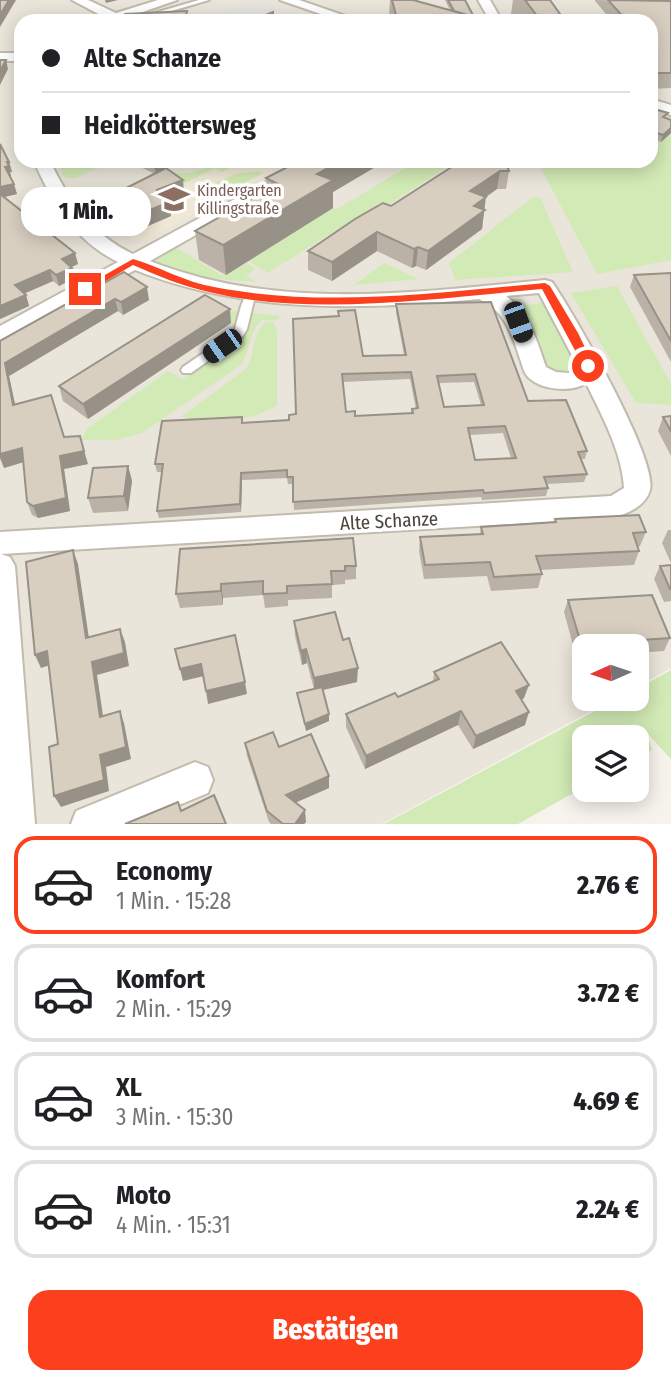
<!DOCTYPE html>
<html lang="de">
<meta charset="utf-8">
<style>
:root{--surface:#fff;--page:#f6f6f6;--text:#202124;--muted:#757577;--line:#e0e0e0;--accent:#fc3f1d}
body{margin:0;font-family:"Fira Sans Condensed",sans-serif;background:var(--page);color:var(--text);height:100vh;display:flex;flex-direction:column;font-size:26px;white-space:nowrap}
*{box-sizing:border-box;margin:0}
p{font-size:23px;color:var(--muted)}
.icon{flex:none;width:38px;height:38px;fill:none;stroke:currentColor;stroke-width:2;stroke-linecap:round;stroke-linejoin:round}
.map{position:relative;height:824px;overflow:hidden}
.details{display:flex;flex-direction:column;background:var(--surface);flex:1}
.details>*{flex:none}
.top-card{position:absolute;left:14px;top:14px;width:644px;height:154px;border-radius:21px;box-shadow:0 4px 18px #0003;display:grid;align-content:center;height:154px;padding:0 28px;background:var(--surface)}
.needle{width:46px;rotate:267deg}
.fabs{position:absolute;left:572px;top:634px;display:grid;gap:14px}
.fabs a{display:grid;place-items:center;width:77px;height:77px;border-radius:14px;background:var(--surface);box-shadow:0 4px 18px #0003;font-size:35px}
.end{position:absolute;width:32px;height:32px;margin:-16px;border:9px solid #fc3f1d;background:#fff;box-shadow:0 0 0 4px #fff}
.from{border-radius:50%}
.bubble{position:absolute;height:49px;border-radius:21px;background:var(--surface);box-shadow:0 4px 18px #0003;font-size:23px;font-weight:800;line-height:49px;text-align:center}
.car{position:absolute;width:21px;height:42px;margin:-21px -10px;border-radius:9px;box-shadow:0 0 5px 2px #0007;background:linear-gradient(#222 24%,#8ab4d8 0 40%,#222 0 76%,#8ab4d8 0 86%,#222 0)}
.top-card b{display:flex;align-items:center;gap:24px;height:66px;font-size:26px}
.top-card b+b{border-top:2px solid var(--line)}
.top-card i{width:18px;height:18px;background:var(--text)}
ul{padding:12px 0 0;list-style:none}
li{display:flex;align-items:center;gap:21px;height:98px;margin:0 14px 10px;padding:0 14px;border:4px solid var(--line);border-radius:21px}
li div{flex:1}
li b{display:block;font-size:26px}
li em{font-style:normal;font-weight:800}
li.active{border-color:var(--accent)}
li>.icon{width:63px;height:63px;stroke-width:1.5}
.cta{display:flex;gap:14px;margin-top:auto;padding:14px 28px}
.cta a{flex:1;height:80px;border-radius:21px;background:var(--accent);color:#fff;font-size:28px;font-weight:800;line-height:80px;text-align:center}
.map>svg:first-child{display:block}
.residential{fill:#eae5da;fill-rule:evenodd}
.education{fill:#efe8d6}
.green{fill:#d2eab5}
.parking{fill:#e5e3e0}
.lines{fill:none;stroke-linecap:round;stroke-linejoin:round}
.service-casing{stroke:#c2bbae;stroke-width:4}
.minor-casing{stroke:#c2bbae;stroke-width:4}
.service{fill:#fff;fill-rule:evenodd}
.minor{fill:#fff;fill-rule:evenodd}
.wall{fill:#bab2a6;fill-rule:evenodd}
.shaded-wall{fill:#979187}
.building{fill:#d8cfc1;stroke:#979187;stroke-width:2;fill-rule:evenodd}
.route{fill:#fc3f1d}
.labels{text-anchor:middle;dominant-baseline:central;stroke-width:7;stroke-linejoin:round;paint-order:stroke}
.far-education-label{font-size:16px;fill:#785e54;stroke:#fff;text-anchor:start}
.street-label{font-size:19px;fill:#4b4439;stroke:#fff}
</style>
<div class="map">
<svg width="671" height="824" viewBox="0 0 671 824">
<rect width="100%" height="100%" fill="#f6f3ec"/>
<path class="residential" d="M0,0H671V668L637,687V646H584V698H615L382,824H0ZM21,21H651V161H21Z"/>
<polygon class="education" points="243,161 253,161 275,171 145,240 133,241 98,213 168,179 181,185 215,168 222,172"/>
<g class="green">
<polygon points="651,109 671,115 671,260 597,274 537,161 651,161"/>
<polygon points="59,161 112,161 76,178 66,178 62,174"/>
<polygon points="230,161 243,161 222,172 215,168 181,185 168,179 98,212 96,208 154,174 189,173"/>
<polygon points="417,161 456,161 370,217 362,214 268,273 248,261 333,208 337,209"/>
<polygon points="258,171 263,173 212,201 210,193 215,183 235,174"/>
<polygon points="533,197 540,197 573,272 455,280 449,263"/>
<path d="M175,247L223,276L247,263L255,269L246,276L257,282C215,280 192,277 153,259Z"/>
<polygon points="384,263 419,279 354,285"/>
<polygon points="617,286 671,384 671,405 636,403 571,293"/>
<path d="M543,303L548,304L575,355L572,367C563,373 556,372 546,368L517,306Z"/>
<path d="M219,309L281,316L276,321L262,320C247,333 252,351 241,365L142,433L116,440H81L88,428L168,371L183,379L244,333L214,312Z"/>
<path d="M265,322H273L277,330V406C268,409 259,415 250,417C236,421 193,424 182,416L246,369C256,354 251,335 265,322Z"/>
<polygon points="671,670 671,759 647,733 652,750 637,758 637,737 584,737 584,787 518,824 384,824 619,698 637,698 637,689"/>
</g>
<polygon class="parking" points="261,1 279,9 237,21 212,21 210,20 213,18 207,17"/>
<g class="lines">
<g class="service-casing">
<g id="service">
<polygon points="199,0 209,0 137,21 127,21"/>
<polygon points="250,293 255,296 247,329 243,336 191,373 183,373 181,370 183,367 234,332 241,306 246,294"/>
</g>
</g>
<g class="minor-casing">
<g id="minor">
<polygon points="72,0 88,0 116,13 158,0 177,0 117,21 98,21 104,17"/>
<polygon points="280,0 299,0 360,21 341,21"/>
<polygon points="478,0 490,0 502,21 490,21"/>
<rect x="0" y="53" width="21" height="8"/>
<polygon points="651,99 671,105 671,115 651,109"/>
<path d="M34,161H50C69,201 92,235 133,254L305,161H326L150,261C276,311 413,293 545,280L552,282C573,312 658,459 650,490C645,507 628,513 613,518L1,554L10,557L15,566L35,824H0V532L611,496L624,488C622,452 602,416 586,383C571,393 541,390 528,377C523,372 522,363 519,356C511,331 504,311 479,299C362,310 246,314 135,270L0,342V326L118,262C75,241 52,203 34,161ZM539,293L577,365L569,373L556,372L546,367C537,341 529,313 506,296Z"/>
<polygon points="195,762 208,767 213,780 208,793 133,824 71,824 76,811"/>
</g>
</g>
<use href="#service" class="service"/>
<use href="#minor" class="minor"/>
</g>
<g class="wall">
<polygon points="390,0 413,0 450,10 445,0 465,0 474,17 482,21 390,21 389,16"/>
<polygon points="513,0 550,0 565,21 510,21"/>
<polygon points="595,0 671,1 671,88 651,89 651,21 612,21 595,1"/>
<polygon points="651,108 667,118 671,120 671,133 661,142 651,138"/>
<polygon points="0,144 9,162 12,172 10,172 11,176 10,177 17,194 5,197 75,253 78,264 71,267 75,278 59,286 53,281 24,294 26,295 29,306 0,319"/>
<polygon points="128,161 183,161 167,169 184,193 167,200 169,202 171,216 134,232 111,214 108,200 115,197 114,195 155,174"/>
<polygon points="461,161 509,171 506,189 497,189 485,197 482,229 426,270 416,266 412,268 377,251 332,281 308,270 308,251 391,206"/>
<polygon points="382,163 333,192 333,208 226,275 199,260 195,231 267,191 266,178"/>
<polygon points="124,272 149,300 123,315 118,311 9,376 15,405 64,437 88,464 64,469 70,511 38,518 32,515 27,502 24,462 4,468 0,341"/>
<polygon points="671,273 671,362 630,287 634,275"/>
<path d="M396,304L528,401L587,451L585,459H581L587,474L584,482L547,484L548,488L546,496L482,500L481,497L294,510L293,484H288L287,478L242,480L241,512L159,518L157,511L162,472H157L155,464L242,417L243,423L289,420L296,414L338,317V311L363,356L404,355L396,312ZM410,379L416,409H412L411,413L355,416L346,412L343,382ZM474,382L481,405L444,407L439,383ZM503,433L511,458L475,460L470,435Z"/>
<polygon points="231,323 88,419 63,401 59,386"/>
<polygon points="671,416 671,456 658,431 663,417"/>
<polygon points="128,466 132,481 128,511 93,513 88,498"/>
<polygon points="555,519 646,532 640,546 638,547 639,551 634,565 540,570 542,574 538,588 491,591 487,576 424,579 419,551 420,537 480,534 481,527 554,523"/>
<polygon points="668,530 671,530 671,563 662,543"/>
<polygon points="180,549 356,566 356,579 345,580 345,584 332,585 332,598 288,600 288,606 265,608 263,595 223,598 223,605 180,608 176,594"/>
<polygon points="671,565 671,601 664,602 654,579 660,566"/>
<polygon points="568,600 670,638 664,651 637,653 637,646 584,646 584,659 577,660 564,612"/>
<polygon points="294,621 343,640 357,682 323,690 329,714 329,721 306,731 298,700 297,693 314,689 307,663 302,665 295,636"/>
<polygon points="434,672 524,698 521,700 525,725 473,749 458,725 365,769 346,727 346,714 398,697 433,682"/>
<polygon points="245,743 279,747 329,776 329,788 296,802 306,822 304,824 271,824 269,822 247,756"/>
</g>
<g class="shaded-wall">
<polygon points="9,0 16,0 0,27 0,15"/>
<polygon points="105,0 118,0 106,3"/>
<polygon points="6,60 8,69 0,85 0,71"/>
<polygon points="671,128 671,133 661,142 663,135"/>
<polygon points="153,161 183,161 156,174"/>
<polygon points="340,161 382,161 382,163 333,192 333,208 226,275 223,245 317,174"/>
<polygon points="7,162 9,162 12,172 10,172 11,176 8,177 5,167"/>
<polygon points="500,171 497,189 468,210 470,191"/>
<polygon points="183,180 184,193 160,203 157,190"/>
<polygon points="14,184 17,194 0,198 0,187"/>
<polygon points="486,197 482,229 426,270 428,251 474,206"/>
<polygon points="169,202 171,216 134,232 131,218"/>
<polygon points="377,232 377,251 332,281 332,262"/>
<polygon points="418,247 416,266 412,268 414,249"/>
<polygon points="75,253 78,264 65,270 62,259"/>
<polygon points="72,268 75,278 59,286 56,275"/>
<polygon points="50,270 53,281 18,296 15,285"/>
<polygon points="147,287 149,300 123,315 121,302"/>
<polygon points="26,295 29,306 0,319 0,306"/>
<polygon points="115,299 118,311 9,376 18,418 13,405 5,363"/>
<polygon points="230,309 231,323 88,419 83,404"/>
<polygon points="80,436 88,464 64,469 70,511 38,518 33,506 60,456"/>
<polygon points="22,448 27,461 4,468 0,458 0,454"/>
<polygon points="128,466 132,481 128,511 124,496"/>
<polygon points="241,473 242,480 241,512 240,504"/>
<polygon points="73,550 78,564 91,652 86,638"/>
<polygon points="221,584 223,598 223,605 221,591"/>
<polygon points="120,629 125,642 129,666 97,675 105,729 100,717 92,662"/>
<polygon points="306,649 307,663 302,665 301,651"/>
<polygon points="47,651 53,664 41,668 35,655"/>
<polygon points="201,664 204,676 183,681 180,669"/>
<polygon points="358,668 357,682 314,692 314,678"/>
<polygon points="245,682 247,694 208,704 206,691"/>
<polygon points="529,685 524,698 512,705 516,691"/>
<polygon points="120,711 124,723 131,759 106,767 109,791 61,807 54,796 100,755"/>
<polygon points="461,711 458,725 365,769 366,756"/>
<polygon points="529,712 525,725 473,749 476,736"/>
<polygon points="329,714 329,721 306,731 305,724"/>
<polygon points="329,776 329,788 288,806 286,795"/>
<polygon points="305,810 306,822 304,824 295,824"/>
</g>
<g class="building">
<polygon points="0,0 9,0 0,15"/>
<polygon points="392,0 413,0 482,19 482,21 402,21 401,19 397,19"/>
<polygon points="448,0 465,0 474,17 454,11"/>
<polygon points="525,0 550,0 565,21 541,21"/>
<polygon points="608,0 671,1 671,73 651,73 651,21 627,21"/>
<polygon points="187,11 185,21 123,21 125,14"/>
<polygon points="273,12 273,21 251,21"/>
<polygon points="0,60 6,60 0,71"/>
<polygon points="651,108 668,113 663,117 671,120 671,128 663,135 651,131"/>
<polygon points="0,144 9,162 7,162 9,166 5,167 14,184 0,187"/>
<polygon points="299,161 340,161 317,174 333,180 223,245 195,231 278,184 266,178"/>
<polygon points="461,161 505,161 509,171 500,171 470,191 486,197 474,206 485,210 428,251 418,247 414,249 377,232 332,262 308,251 355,219 383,203 391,206"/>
<polygon points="166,168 183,180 157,190 169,202 131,218 108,200 116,197 114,195 118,192"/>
<polygon points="0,194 75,253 62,259 72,268 56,275 50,270 15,285 26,295 0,306"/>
<polygon points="124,272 147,287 121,302 115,299 5,363 13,405 51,395 64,437 80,436 84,451 60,456 66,498 33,506 27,502 22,448 0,454 0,341"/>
<polygon points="671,273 671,341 634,275"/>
<polygon points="205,295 230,309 83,404 59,386"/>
<path d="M491,302L528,401L566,400L587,451L578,452L587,474L544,477L548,488L484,493L483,490L293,502V477H287V470L241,473L240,504L157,511L163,464H155L162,421L242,417V423L289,420V415L296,414L293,319L339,316L338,311L355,310L363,356L406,355L396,304ZM411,372L418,408L412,409L413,413L355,416V411L346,412L342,374ZM475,374L484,405L444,407L437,376ZM505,426L516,458L475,460L468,428Z"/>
<polygon points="671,416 671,431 663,417"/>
<polygon points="128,466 124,496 88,498 93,468"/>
<polygon points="639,515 646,532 633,533 639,551 536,556 542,574 494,577 490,562 425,565 420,537 483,534 481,527 556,522 555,519"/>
<polygon points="353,538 356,566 345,566 345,571 331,571 332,584 287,586 287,593 263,594 263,581 221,584 221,591 176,594 180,549"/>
<polygon points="73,550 86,638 120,629 124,653 92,662 100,717 120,711 126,747 100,755 104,780 54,796 49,747 58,744 47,651 35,655 26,562"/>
<polygon points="671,565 671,589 670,589 660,566"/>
<polygon points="652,595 670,638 626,641 627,645 584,646 584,647 582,647 568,600"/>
<polygon points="335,612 343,640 349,638 358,668 314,678 306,649 301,651 294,621"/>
<polygon points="235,635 245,682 206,691 201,664 180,669 175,649"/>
<polygon points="501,642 529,685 516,691 529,712 476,736 461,711 366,756 346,714 395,693 398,697 439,679 434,672"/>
<polygon points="322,687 329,714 305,724 297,693"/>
<polygon points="273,732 279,747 311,734 329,776 286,795 305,810 295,824 283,824 267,811 245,743"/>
<polygon points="214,795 226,824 125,824 178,802 181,811"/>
</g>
<path class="route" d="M133,259C160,267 185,282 214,287C323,308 436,293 545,283L550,286L578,333L594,366L585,369L542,289C439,298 310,317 209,292C182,286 158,276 133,265L89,291L80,289Z"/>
<defs>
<g id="school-bare" transform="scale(2.415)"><path d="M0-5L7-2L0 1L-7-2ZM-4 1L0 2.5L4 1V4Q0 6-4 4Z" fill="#8d6e63" stroke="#fff" stroke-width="2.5" paint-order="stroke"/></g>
</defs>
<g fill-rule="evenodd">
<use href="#school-bare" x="174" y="199"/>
</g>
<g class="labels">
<g class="far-education-label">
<text x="197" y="190">Kindergarten<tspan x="197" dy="18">Killingstraße</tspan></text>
</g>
<g class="street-label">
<text transform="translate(389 521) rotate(-3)">Alte Schanze</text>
</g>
</g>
</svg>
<div class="fabs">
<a><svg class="needle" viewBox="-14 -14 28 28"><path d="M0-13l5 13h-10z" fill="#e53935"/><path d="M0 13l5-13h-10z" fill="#757577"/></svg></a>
<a><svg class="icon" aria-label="layers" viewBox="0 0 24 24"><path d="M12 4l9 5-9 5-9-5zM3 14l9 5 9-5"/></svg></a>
</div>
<i class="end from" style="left:588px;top:366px"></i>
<i class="end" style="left:85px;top:289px"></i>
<div class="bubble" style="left:21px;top:187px;width:130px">1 Min.</div>
<i class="car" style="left:518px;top:322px;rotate:160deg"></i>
<i class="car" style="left:222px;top:346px;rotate:235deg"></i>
<div class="top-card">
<b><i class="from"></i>Alte Schanze</b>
<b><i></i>Heidköttersweg</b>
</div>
</div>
<section class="details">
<ul>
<li class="active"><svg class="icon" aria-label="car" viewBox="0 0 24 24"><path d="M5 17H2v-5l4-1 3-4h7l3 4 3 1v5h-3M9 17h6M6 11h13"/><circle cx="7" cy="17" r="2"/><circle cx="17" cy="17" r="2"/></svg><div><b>Economy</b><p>1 Min. · 15:28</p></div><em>2.76 €</em></li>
<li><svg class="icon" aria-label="car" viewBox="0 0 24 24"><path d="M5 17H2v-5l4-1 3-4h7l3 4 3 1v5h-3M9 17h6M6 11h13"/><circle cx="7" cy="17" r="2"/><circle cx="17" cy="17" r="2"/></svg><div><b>Komfort</b><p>2 Min. · 15:29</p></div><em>3.72 €</em></li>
<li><svg class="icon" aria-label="car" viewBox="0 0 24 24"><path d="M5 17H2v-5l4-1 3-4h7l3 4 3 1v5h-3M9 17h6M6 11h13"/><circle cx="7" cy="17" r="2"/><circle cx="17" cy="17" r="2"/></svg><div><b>XL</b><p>3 Min. · 15:30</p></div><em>4.69 €</em></li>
<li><svg class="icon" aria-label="car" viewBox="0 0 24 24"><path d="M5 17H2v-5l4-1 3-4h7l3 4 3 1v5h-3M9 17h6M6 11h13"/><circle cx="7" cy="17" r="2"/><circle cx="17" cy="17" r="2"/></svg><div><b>Moto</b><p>4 Min. · 15:31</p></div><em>2.24 €</em></li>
</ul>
<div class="cta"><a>Bestätigen</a></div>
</section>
